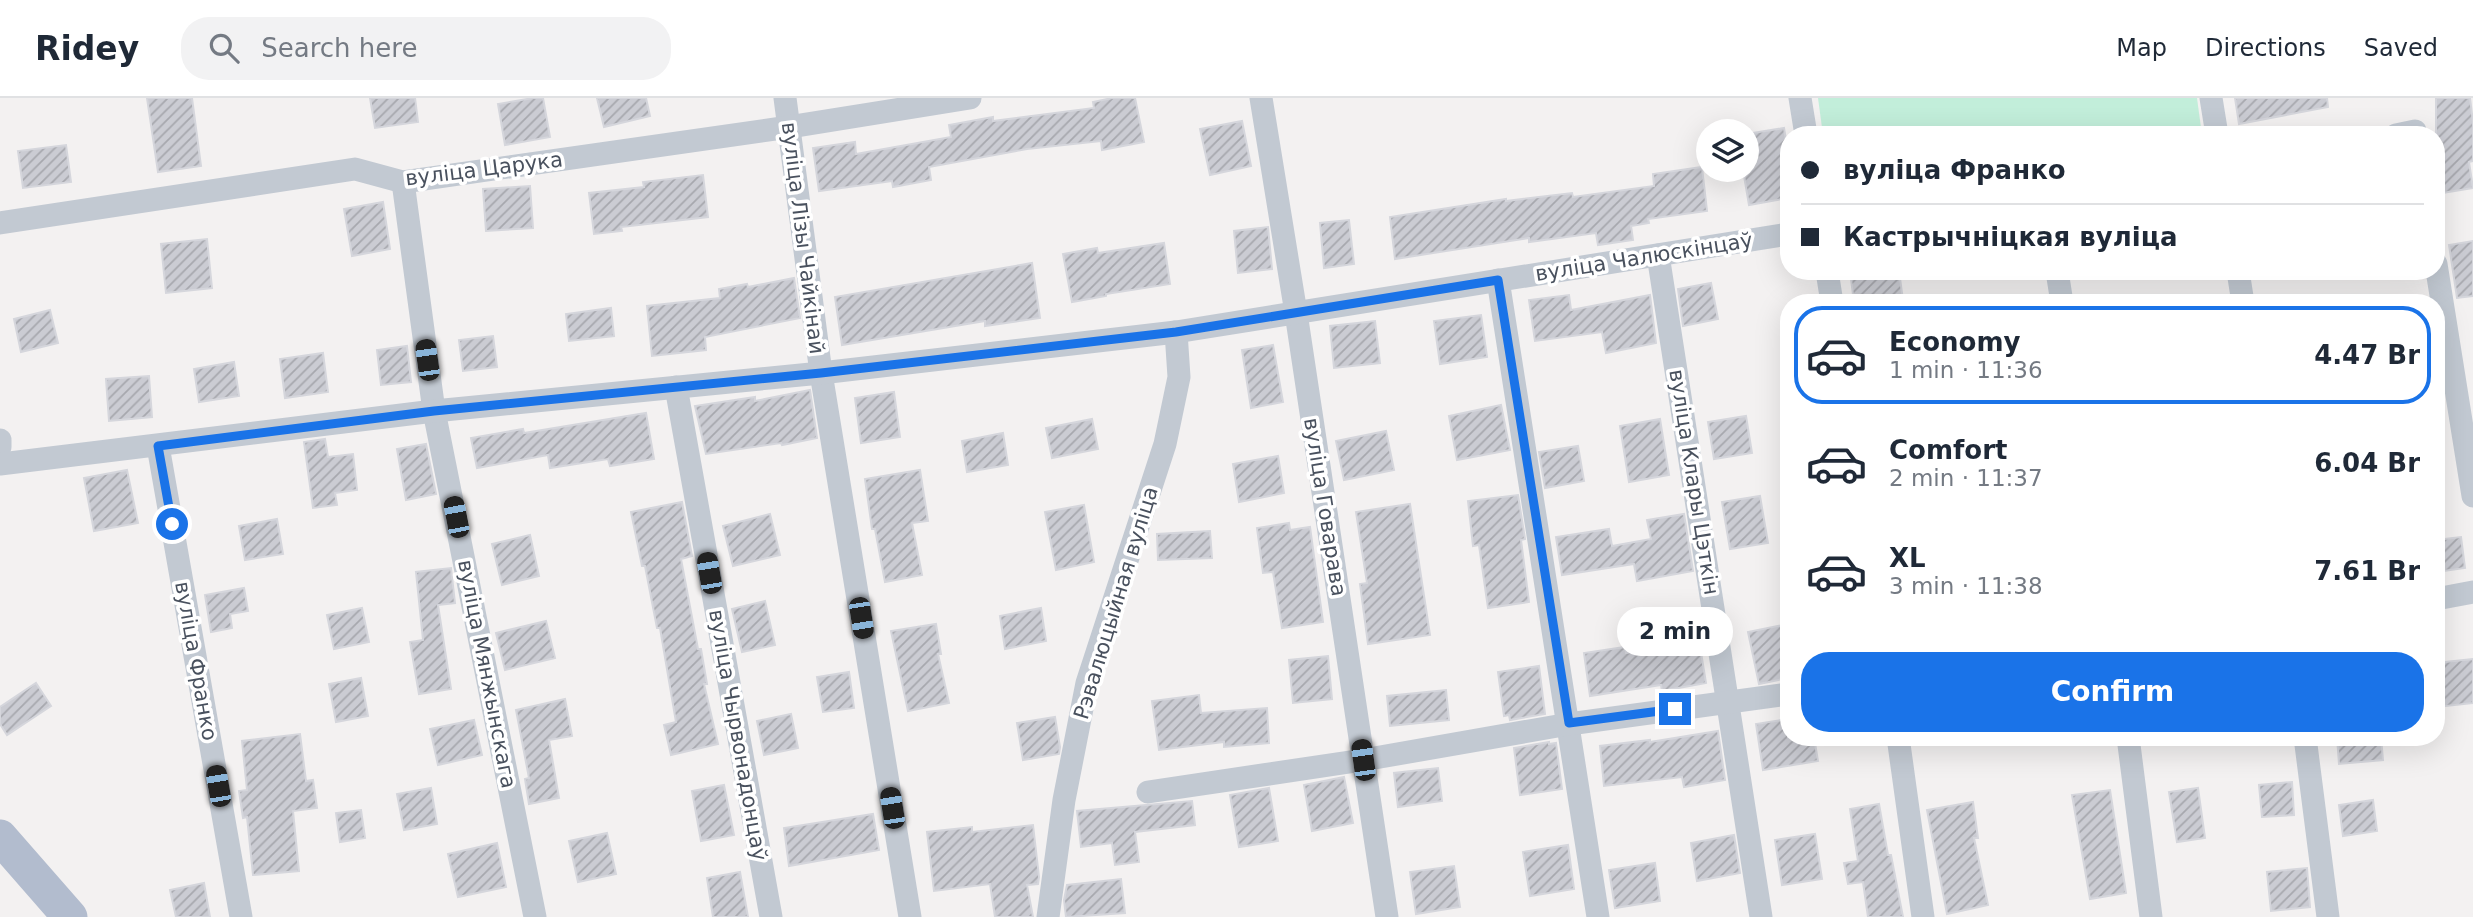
<!DOCTYPE html>
<meta charset="utf-8">
<style>
:root{--surface:#fff;--page:#f2f2f3;--text:#1f2937;--muted:#747a83;--line:#e0e1e3;--accent:#1a73e8}
body{margin:0;font-family:"DejaVu Sans",sans-serif;background:var(--page);color:var(--text);height:100vh;display:flex;flex-direction:column;font-size:26px;white-space:nowrap}
*{box-sizing:border-box;margin:0}
p{font-size:23px;color:var(--muted)}
.icon{flex:none;width:38px;height:38px;fill:none;stroke:currentColor;stroke-width:2;stroke-linecap:round;stroke-linejoin:round}
.map{position:relative;flex:1;overflow:hidden}
.details{position:absolute;left:1780px;top:196px;width:665px;height:452px;display:flex;flex-direction:column;background:var(--surface);border-radius:28px;box-shadow:0 7px 28px #0002}
.details>*{flex:none}
.top-card{position:absolute;left:1780px;top:28px;width:665px;height:154px;border-radius:28px;box-shadow:0 7px 28px #0002;display:grid;align-content:center;height:154px;padding:0 21px;background:var(--surface)}
.controls{position:absolute;left:1696px;top:21px;display:grid;gap:14px}
.controls a{display:grid;place-items:center;width:63px;height:63px;border-radius:50%;background:var(--surface);box-shadow:0 7px 28px #0002;font-size:35px}
.end{position:absolute;width:32px;height:32px;margin:-16px;border:9px solid #1a73e8;background:#fff;box-shadow:0 0 0 4px #fff}
.from{border-radius:50%}
.bubble{position:absolute;height:49px;border-radius:24px;background:var(--surface);box-shadow:0 7px 28px #0002;font-size:23px;font-weight:600;line-height:49px;text-align:center}
.car{position:absolute;width:21px;height:42px;margin:-21px -10px;border-radius:9px;box-shadow:0 0 5px 2px #0007;background:linear-gradient(#222 24%,#8ab4d8 0 40%,#222 0 76%,#8ab4d8 0 86%,#222 0)}
.top-card b{display:flex;align-items:center;gap:24px;height:66px;font-size:26px}
.top-card b+b{border-top:2px solid var(--line)}
.top-card i{width:18px;height:18px;background:var(--text)}
ul{padding:12px 0 0;list-style:none}
li{display:flex;align-items:center;gap:21px;height:98px;margin:0 14px 10px;padding:0 7px;border:4px solid transparent;border-radius:28px}
li div{flex:1}
li b{display:block;font-size:26px}
li em{font-style:normal;font-weight:600}
li.current{border-color:var(--accent)}
li>.icon{width:63px;height:63px;stroke-width:1.5}
.button{display:flex;gap:14px;margin-top:auto;padding:14px 21px}
.button a{flex:1;height:80px;border-radius:28px;background:var(--accent);color:#fff;font-size:28px;font-weight:600;line-height:80px;text-align:center}
header{display:flex;align-items:center;gap:42px;box-sizing:border-box;height:98px;padding:0 35px;background:var(--surface);border-bottom:2px solid var(--line)}
header strong{font-size:33px}
nav{display:flex;gap:38px;margin-inline-start:auto;font-size:24px}
.search{width:490px;height:63px;background:var(--page);display:flex;align-items:center;gap:18px;box-sizing:border-box;padding:0 24px;border-radius:28px;color:var(--muted);font-size:26px}
.map>svg:first-child{display:block}
.grass{fill:#c2eeda}
.building{fill:url(#building-hatch);stroke:#d5d6dc;stroke-width:2}
.lines{fill:none;stroke-linecap:round;stroke-linejoin:round}
.minor{stroke:#c2c9d2;stroke-width:23}
.primary{stroke:#b2bcce;stroke-width:35}
.route{stroke:#1a73e8;stroke-width:9}
.labels{text-anchor:middle;dominant-baseline:central;stroke-width:7;stroke-linejoin:round;paint-order:stroke}
.street-label{font-size:21px;fill:#49515e;stroke:#fff}
</style>
<header>
<strong>Ridey</strong>
<div class="search"><svg class="icon" aria-label="search" viewBox="0 0 24 24"><circle cx="10" cy="10" r="6"/><path d="M15 15l6 6"/></svg>Search here</div>
<nav><a>Map</a><a>Directions</a><a>Saved</a></nav>
</header>
<div class="map">
<svg width="2473" height="819" viewBox="0 0 2473 819">
<defs>
<pattern id="building-hatch" width="6" height="6" patternUnits="userSpaceOnUse" patternTransform="scale(1.75)"><rect width="6" height="6" fill="#cbccd3"/><path d="M-1 1l2-2M0 6l6-6M5 7l2-2" fill="none" stroke="#a7a8ae"/></pattern>
</defs>
<rect width="100%" height="100%" fill="#f3f1f1"/>
<polygon class="grass" points="1818,0 2197,0 2202,37 1823,37"/>
<g class="building">
<polygon points="147,0 192,0 201,68 158,74"/>
<polygon points="370,0 415,0 418,24 375,30"/>
<polygon points="533,0 543,0 550,39 505,47 498,6"/>
<polygon points="597,0 646,0 650,18 604,29"/>
<polygon points="1112,0 1135,0 1144,44 1102,52 1101,43 1027,51 929,69 931,82 893,89 892,83 819,93 813,50 855,44 856,56 951,39 949,27 993,19 993,23 1094,10 1093,4"/>
<polygon points="2235,0 2327,0 2328,9 2239,26"/>
<polygon points="2436,0 2470,0 2473,24 2473,63 2469,64 2473,90 2442,95 2436,55"/>
<polygon points="1242,23 1251,68 1210,77 1200,31"/>
<polygon points="1784,30 1788,54 1788,100 1749,107 1743,72 1746,72 1746,36"/>
<polygon points="66,47 71,84 23,90 18,53"/>
<polygon points="1702,69 1707,113 1648,121 1649,125 1631,128 1633,142 1598,147 1596,135 1529,144 1529,140 1395,161 1390,119 1506,101 1506,103 1572,95 1573,99 1654,88 1653,76"/>
<polygon points="703,77 708,119 621,129 622,133 594,136 589,95 644,89 643,84"/>
<polygon points="530,88 533,130 486,133 483,91"/>
<polygon points="383,104 390,151 352,158 344,111"/>
<polygon points="1349,122 1354,166 1324,170 1320,125"/>
<polygon points="1268,129 1272,171 1238,175 1234,133"/>
<polygon points="207,141 212,190 166,195 161,146"/>
<polygon points="2473,143 2473,198 2457,200 2449,147"/>
<polygon points="1164,145 1170,186 1106,196 1106,198 1072,204 1063,156 1097,150 1098,155"/>
<polygon points="1032,165 1040,220 985,228 985,223 842,247 835,199"/>
<polygon points="1850,173 1899,173 1903,202 1854,205"/>
<polygon points="794,180 800,220 705,239 706,252 652,258 647,208 720,200 719,191 747,186 748,189"/>
<polygon points="1711,185 1718,221 1683,228 1678,191"/>
<polygon points="1569,197 1571,212 1650,197 1656,245 1606,255 1602,234 1535,243 1529,202"/>
<polygon points="611,210 614,238 569,243 566,216"/>
<polygon points="50,212 58,245 21,254 14,221"/>
<polygon points="1481,217 1487,259 1440,266 1434,223"/>
<polygon points="1375,223 1380,265 1334,270 1330,228"/>
<polygon points="493,238 497,269 463,273 459,242"/>
<polygon points="1273,247 1283,304 1251,310 1242,252"/>
<polygon points="407,248 411,284 381,287 377,252"/>
<polygon points="323,255 328,294 285,300 280,261"/>
<polygon points="234,264 239,298 199,304 194,271"/>
<polygon points="149,278 152,319 109,323 106,281"/>
<polygon points="810,292 817,340 782,347 781,345 706,356 695,308 755,299 755,303"/>
<polygon points="894,294 900,339 861,345 855,300"/>
<polygon points="1501,307 1510,352 1457,362 1449,318"/>
<polygon points="646,315 654,361 610,368 608,361 550,370 548,357 477,370 471,340 523,331 524,335"/>
<polygon points="1746,318 1752,355 1714,361 1708,324"/>
<polygon points="1092,321 1098,351 1052,360 1046,330"/>
<polygon points="1660,321 1669,377 1629,384 1620,328"/>
<polygon points="1386,333 1394,372 1344,382 1336,343"/>
<polygon points="1003,335 1008,367 967,374 962,343"/>
<polygon points="325,341 328,359 353,356 357,392 335,395 337,407 313,410 304,344"/>
<polygon points="426,346 436,396 406,402 397,351"/>
<polygon points="1578,348 1584,383 1545,390 1539,354"/>
<polygon points="1278,358 1284,395 1239,404 1233,366"/>
<polygon points="127,372 138,425 94,433 84,380"/>
<polygon points="920,372 928,423 912,425 922,477 885,484 875,431 872,431 865,381"/>
<polygon points="1518,397 1525,441 1521,442 1529,504 1488,510 1479,447 1473,448 1468,403"/>
<polygon points="1760,398 1768,445 1730,451 1722,404"/>
<polygon points="682,404 692,458 681,461 698,551 701,551 707,586 704,586 718,646 671,657 664,627 676,624 660,530 657,530 645,468 642,468 631,414"/>
<polygon points="1410,406 1430,537 1368,546 1360,486 1367,485 1356,414"/>
<polygon points="1084,407 1094,464 1056,472 1045,414"/>
<polygon points="770,416 780,457 733,468 723,428"/>
<polygon points="1684,416 1693,473 1637,483 1634,466 1562,477 1556,439 1609,431 1612,448 1651,441 1647,422"/>
<polygon points="277,421 283,456 245,462 239,428"/>
<polygon points="1289,425 1290,432 1310,429 1323,524 1282,530 1273,474 1263,475 1257,430"/>
<polygon points="1210,433 1212,460 1158,462 1157,436"/>
<polygon points="530,437 539,478 502,487 492,446"/>
<polygon points="2461,439 2465,470 2436,474 2436,442"/>
<polygon points="451,470 455,505 438,507 451,591 419,596 410,544 423,542 416,474"/>
<polygon points="244,490 248,513 230,516 232,530 211,534 205,497"/>
<polygon points="765,503 775,547 742,554 732,511"/>
<polygon points="362,510 369,544 334,551 327,517"/>
<polygon points="1041,510 1046,543 1005,551 1000,518"/>
<polygon points="546,523 555,560 505,572 496,535"/>
<polygon points="936,526 941,556 938,556 949,605 908,613 891,533"/>
<polygon points="1788,526 1788,580 1759,586 1748,534"/>
<polygon points="1699,542 1706,585 1662,593 1661,587 1590,598 1584,555 1625,549 1626,555"/>
<polygon points="1328,558 1332,601 1293,605 1289,562"/>
<polygon points="2473,561 2473,605 2437,609 2436,565"/>
<polygon points="1539,568 1545,616 1510,622 1509,617 1504,618 1498,574"/>
<polygon points="849,574 854,610 823,614 817,579"/>
<polygon points="361,580 368,618 336,624 329,586"/>
<polygon points="36,585 51,608 7,637 0,626 0,609"/>
<polygon points="1446,592 1449,622 1390,628 1387,598"/>
<polygon points="1199,597 1201,615 1267,610 1269,645 1224,649 1224,644 1159,652 1152,603"/>
<polygon points="565,601 572,638 549,642 559,700 529,706 525,681 529,680 516,612"/>
<polygon points="791,616 798,650 764,657 757,623"/>
<polygon points="1055,619 1060,649 1059,656 1023,662 1017,625"/>
<polygon points="1788,621 1788,639 1814,639 1818,663 1763,672 1756,626"/>
<polygon points="474,622 482,657 438,667 430,631"/>
<polygon points="1718,633 1725,682 1684,689 1682,679 1604,688 1600,648 1650,642 1650,644"/>
<polygon points="300,636 306,683 313,682 317,710 293,713 299,773 253,777 247,719 243,720 239,693 247,692 242,643"/>
<polygon points="2337,639 2381,639 2383,662 2339,666"/>
<polygon points="1549,644 1549,646 1556,645 1562,691 1520,697 1514,650"/>
<polygon points="1438,670 1442,703 1398,709 1394,675"/>
<polygon points="1344,679 1353,725 1312,733 1304,687"/>
<polygon points="2292,684 2294,717 2262,719 2259,687"/>
<polygon points="724,687 734,737 701,743 692,693"/>
<polygon points="431,690 437,726 404,732 397,696"/>
<polygon points="1269,690 1278,743 1239,749 1230,697"/>
<polygon points="2198,690 2205,740 2177,744 2169,694"/>
<polygon points="2110,692 2126,795 2090,801 2072,697"/>
<polygon points="2373,702 2377,733 2343,738 2339,707"/>
<polygon points="1192,703 1195,727 1135,734 1139,764 1115,767 1112,745 1081,749 1077,713"/>
<polygon points="1973,704 1978,740 1974,740 1988,807 1947,816 1927,712"/>
<polygon points="1879,706 1888,757 1891,757 1903,819 1868,819 1863,784 1848,786 1844,765 1858,763 1850,711"/>
<polygon points="361,712 365,740 340,744 336,715"/>
<polygon points="873,716 879,752 789,768 784,730"/>
<polygon points="1033,727 1039,779 1038,786 1027,787 1033,819 995,819 990,786 934,793 927,734 972,729 972,734"/>
<polygon points="607,735 616,776 578,784 569,743"/>
<polygon points="1815,736 1822,781 1782,787 1775,742"/>
<polygon points="1734,737 1740,775 1697,783 1691,745"/>
<polygon points="497,745 506,789 458,799 448,756"/>
<polygon points="1568,747 1574,791 1530,798 1523,754"/>
<polygon points="1655,765 1660,803 1615,810 1609,772"/>
<polygon points="1454,768 1460,809 1416,816 1410,774"/>
<polygon points="2307,770 2310,809 2271,813 2267,774"/>
<polygon points="740,774 748,819 713,819 707,780"/>
<polygon points="1121,781 1125,815 1066,819 1064,802 1067,787"/>
<polygon points="204,785 210,819 176,819 170,792"/>
</g>
<g class="lines">
<g class="minor">
<polyline points="785,0 821,275 910,819"/>
<polyline points="1261,0 1296,215 1387,819"/>
<polyline points="1800,0 1806,37"/>
<polyline points="2211,0 2217,37"/>
<polyline points="2396,37 2415,33 2415,37"/>
<polyline points="403,84 434,313 535,819"/>
<polyline points="0,125 355,71 403,84 789,29 970,0"/>
<polyline points="1658,157 1761,819"/>
<polyline points="2436,166 2473,398"/>
<polyline points="1827,173 1832,205"/>
<polyline points="2057,173 2062,205"/>
<polyline points="2238,173 2243,205"/>
<polyline points="1498,182 1598,819"/>
<polyline points="676,289 771,819"/>
<polyline points="0,342 0,349"/>
<polyline points="158,348 241,819"/>
<polyline points="0,366 434,313 821,275 1176,234 1788,136"/>
<polyline points="2436,501 2473,494"/>
<polyline points="1898,639 1923,819"/>
<polyline points="2128,639 2151,819"/>
<polyline points="2305,639 2328,819"/>
<polyline points="1148,694 1363,662 1569,626 1788,596"/>
<polyline points="1048,819 1064,702 1087,585 1165,346 1179,279 1176,234"/>
</g>
<polyline class="primary" points="0,739 70,819"/>
</g>
<g class="lines">
<polyline class="route" points="172,426 158,348 434,313 821,275 1176,234 1498,182 1569,625 1675,611"/>
</g>
<g class="labels">
<g class="street-label">
<text transform="translate(484 71) rotate(-7)">вуліца Царука</text>
<text transform="translate(803 140) rotate(83)">вуліца Лізы Чайкінай</text>
<text transform="translate(1644 159) rotate(-9)">вуліца Чалюскінцаў</text>
<text transform="translate(1694 384) rotate(81)">вуліца Клары Цэткін</text>
<text transform="translate(1325 409) rotate(81)">вуліца Говарава</text>
<text transform="translate(1116 505) rotate(-73)">Рэвалюцыйная вуліца</text>
<text transform="translate(196 563) rotate(80)">вуліца Франко</text>
<text transform="translate(487 576) rotate(79)">вуліца Мянжынскага</text>
<text transform="translate(738 637) rotate(80)">вуліца Чырвонадонцаў</text>
</g>
</g>
</svg>
<div class="controls">
<a><svg class="icon" aria-label="layers" viewBox="0 0 24 24"><path d="M12 4l9 5-9 5-9-5zM3 14l9 5 9-5"/></svg></a>
</div>
<i class="end from" style="left:172px;top:426px"></i>
<i class="end" style="left:1675px;top:611px"></i>
<div class="bubble" style="left:1617px;top:509px;width:116px">2 min</div>
<i class="car" style="left:427px;top:262px;rotate:352deg"></i>
<i class="car" style="left:456px;top:419px;rotate:349deg"></i>
<i class="car" style="left:709px;top:475px;rotate:350deg"></i>
<i class="car" style="left:861px;top:520px;rotate:171deg"></i>
<i class="car" style="left:1363px;top:662px;rotate:352deg"></i>
<i class="car" style="left:218px;top:688px;rotate:350deg"></i>
<i class="car" style="left:892px;top:710px;rotate:351deg"></i>
<div class="top-card">
<b><i class="from"></i>вуліца Франко</b>
<b><i></i>Кастрычніцкая вуліца</b>
</div>
<section class="details">
<ul>
<li class="current"><svg class="icon" aria-label="car" viewBox="0 0 24 24"><path d="M5 17H2v-5l4-1 3-4h7l3 4 3 1v5h-3M9 17h6M6 11h13"/><circle cx="7" cy="17" r="2"/><circle cx="17" cy="17" r="2"/></svg><div><b>Economy</b><p>1 min · 11:36</p></div><em>4.47 Br</em></li>
<li><svg class="icon" aria-label="car" viewBox="0 0 24 24"><path d="M5 17H2v-5l4-1 3-4h7l3 4 3 1v5h-3M9 17h6M6 11h13"/><circle cx="7" cy="17" r="2"/><circle cx="17" cy="17" r="2"/></svg><div><b>Comfort</b><p>2 min · 11:37</p></div><em>6.04 Br</em></li>
<li><svg class="icon" aria-label="car" viewBox="0 0 24 24"><path d="M5 17H2v-5l4-1 3-4h7l3 4 3 1v5h-3M9 17h6M6 11h13"/><circle cx="7" cy="17" r="2"/><circle cx="17" cy="17" r="2"/></svg><div><b>XL</b><p>3 min · 11:38</p></div><em>7.61 Br</em></li>
</ul>
<div class="button"><a>Confirm</a></div>
</section>
</div>
